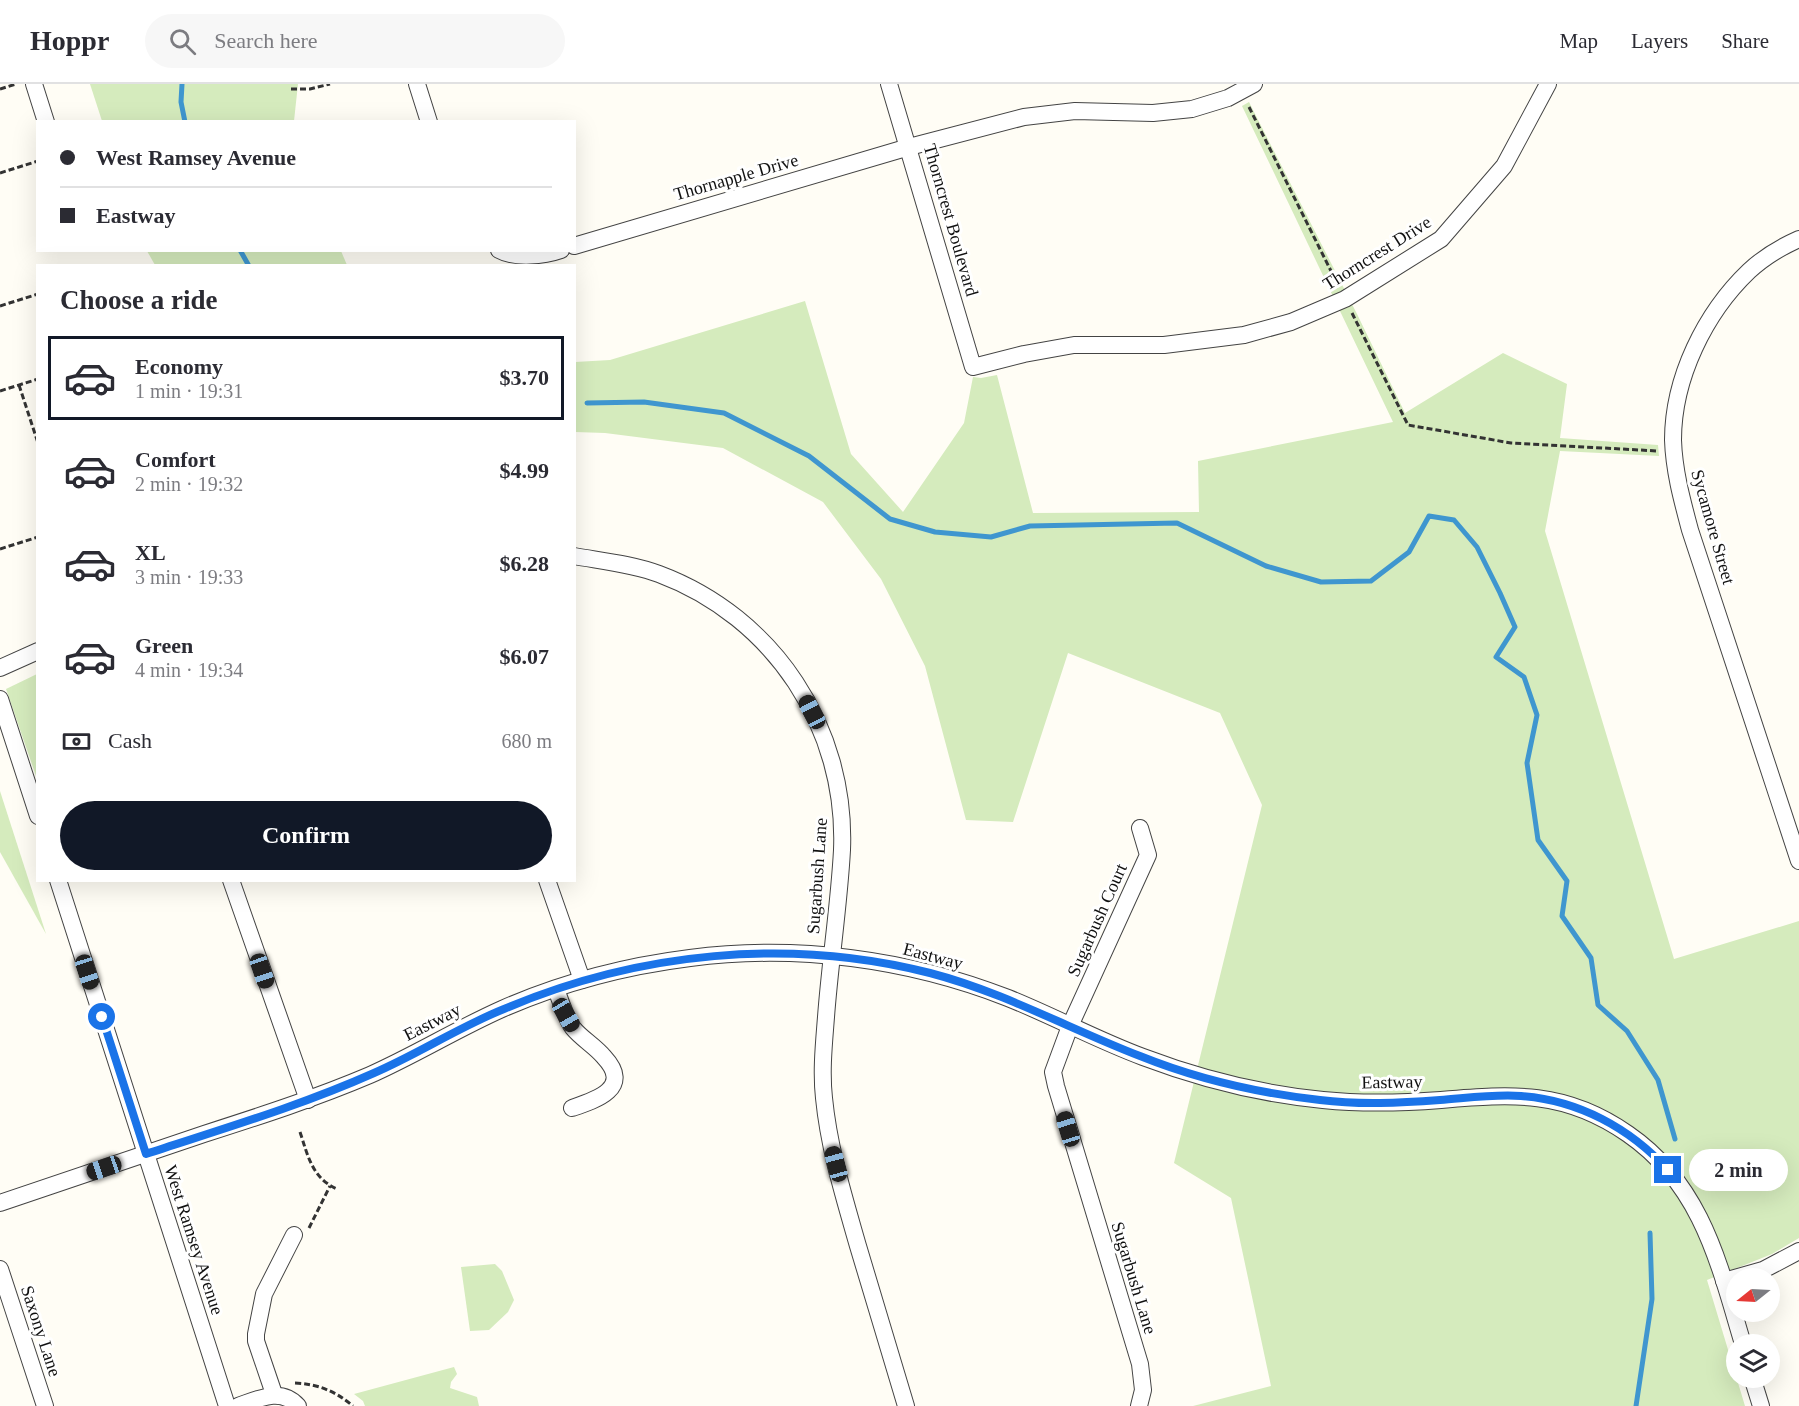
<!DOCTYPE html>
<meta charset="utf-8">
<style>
:root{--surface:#fff;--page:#f7f7f7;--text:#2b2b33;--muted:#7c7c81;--line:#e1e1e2;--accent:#111827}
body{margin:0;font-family:"Times New Roman",serif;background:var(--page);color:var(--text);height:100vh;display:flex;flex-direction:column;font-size:22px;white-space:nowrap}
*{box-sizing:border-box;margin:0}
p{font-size:20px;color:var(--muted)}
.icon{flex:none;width:33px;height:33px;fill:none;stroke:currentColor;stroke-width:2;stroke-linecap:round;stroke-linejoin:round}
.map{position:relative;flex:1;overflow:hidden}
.panel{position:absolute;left:36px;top:180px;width:540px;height:618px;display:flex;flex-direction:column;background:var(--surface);border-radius:0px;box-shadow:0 6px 24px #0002}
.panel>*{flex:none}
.top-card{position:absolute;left:36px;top:36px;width:540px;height:132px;border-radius:0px;box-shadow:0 6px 24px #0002;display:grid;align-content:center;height:132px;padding:0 24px;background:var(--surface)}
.needle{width:39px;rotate:252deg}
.tools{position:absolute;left:1726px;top:1184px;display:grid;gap:12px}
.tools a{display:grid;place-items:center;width:54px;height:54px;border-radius:50%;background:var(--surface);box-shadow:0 6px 24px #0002;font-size:30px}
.end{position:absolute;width:27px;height:27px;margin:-14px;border:8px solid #1a73e8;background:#fff;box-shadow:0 0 0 3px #fff}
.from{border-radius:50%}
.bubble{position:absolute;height:42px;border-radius:21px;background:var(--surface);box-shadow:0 6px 24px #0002;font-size:20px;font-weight:700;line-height:42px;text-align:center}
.car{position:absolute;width:18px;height:36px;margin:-18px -9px;border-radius:8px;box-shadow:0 0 4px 2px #0007;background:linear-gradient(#222 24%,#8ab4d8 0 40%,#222 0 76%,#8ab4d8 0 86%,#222 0)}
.top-card b{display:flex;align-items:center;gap:21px;height:57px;font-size:22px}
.top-card b+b{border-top:2px solid var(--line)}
.top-card i{width:15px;height:15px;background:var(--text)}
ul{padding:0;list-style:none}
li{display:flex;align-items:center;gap:18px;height:84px;margin:0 12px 9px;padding:0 12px;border:3px solid transparent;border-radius:0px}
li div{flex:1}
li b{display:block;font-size:22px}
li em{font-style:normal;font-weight:700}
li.current{border-color:var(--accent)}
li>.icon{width:54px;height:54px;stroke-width:1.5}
h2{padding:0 24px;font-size:27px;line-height:72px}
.pay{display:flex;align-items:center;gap:15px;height:66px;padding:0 24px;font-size:22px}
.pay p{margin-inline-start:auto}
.action{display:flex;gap:12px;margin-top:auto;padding:12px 24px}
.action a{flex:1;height:69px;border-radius:36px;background:var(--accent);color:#fff;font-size:24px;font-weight:700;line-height:69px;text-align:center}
header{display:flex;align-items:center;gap:36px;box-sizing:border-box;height:84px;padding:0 30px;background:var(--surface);border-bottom:2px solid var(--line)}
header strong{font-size:28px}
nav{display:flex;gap:33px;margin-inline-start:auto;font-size:21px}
.search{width:420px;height:54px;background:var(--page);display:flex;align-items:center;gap:15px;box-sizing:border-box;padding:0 21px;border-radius:33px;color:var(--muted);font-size:22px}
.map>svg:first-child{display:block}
.park{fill:#d5ebbd}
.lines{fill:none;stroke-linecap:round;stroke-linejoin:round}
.stream{stroke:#3f96cf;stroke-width:5}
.minor-casing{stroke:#444;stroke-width:18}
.path{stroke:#333;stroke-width:3;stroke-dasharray:6 3;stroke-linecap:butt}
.minor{stroke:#fff;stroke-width:16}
.route{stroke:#1a73e8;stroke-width:8}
.labels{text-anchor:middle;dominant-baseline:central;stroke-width:6;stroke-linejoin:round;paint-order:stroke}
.street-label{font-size:18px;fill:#111;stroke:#fff}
</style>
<header>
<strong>Hoppr</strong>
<div class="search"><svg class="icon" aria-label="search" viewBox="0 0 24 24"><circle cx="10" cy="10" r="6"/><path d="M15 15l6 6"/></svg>Search here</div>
<nav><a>Map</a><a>Layers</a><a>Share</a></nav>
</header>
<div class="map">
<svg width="1799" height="1322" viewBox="0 0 1799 1322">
<rect width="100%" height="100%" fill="#fffdf5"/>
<g class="park">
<polygon points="90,0 298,0 294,37 102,37"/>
<polygon points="1249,18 1357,230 1405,329 1503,269 1567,300 1560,354 1658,361 1659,372 1560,367 1545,447 1674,875 1799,837 1799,1154 1772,1170 1707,1196 1745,1322 1193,1322 1271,1302 1231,1114 1174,1079 1262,721 1220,629 1068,569 1013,738 966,736 925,582 881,495 823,418 723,364 605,349 575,348 575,278 610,276 805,217 851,370 903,428 964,339 973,293 981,294 997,291 1033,429 1199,428 1198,377 1393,338 1242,22"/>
<polygon points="147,167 341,167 347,181 155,181"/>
<polygon points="37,590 37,695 6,605"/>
<polygon points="0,707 46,850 0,768"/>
<polygon points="495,1180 502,1187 514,1216 508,1228 489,1246 470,1247 461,1183"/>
<polygon points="454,1283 457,1290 451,1298 450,1304 477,1313 479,1322 365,1322 363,1317 354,1310"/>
</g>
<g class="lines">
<g class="stream">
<polyline points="182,0 181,18 185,38"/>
<polyline points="240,166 249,182"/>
<polyline points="587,319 644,318 724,329 809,372 890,435 935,448 991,453 1030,442 1177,439 1266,482 1321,498 1371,497 1409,468 1429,432 1454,436 1477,463 1500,509 1515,543 1496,573 1524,593 1537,631 1527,679 1538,756 1567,797 1562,832 1591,874 1598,921 1627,947 1658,996 1675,1055"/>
<polyline points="1636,1322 1652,1215 1650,1149"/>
</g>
<g class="minor-casing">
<g id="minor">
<polyline points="34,0 46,38"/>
<polyline points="417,0 429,38"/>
<polyline points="889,0 973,283 1024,270 1074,261 1164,261 1244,251 1291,238 1345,215 1441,155 1504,82 1548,0"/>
<path d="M1799,155C1781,163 1763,174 1749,187C1705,229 1673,294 1673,356C1674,387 1682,416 1690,446L1799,777"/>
<polyline points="574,162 909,63 1024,33 1075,27 1153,29 1192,25 1228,14 1254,0"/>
<path d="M499,166C515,175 544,172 561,166"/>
<path d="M574,472C602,477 632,480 659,490C774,533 847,644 842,766C839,822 830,878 826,933C824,959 821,987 824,1014C829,1065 844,1113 858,1162C874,1215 890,1269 906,1322"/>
<polyline points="0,584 38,567"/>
<polyline points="0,615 38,732"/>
<polyline points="58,796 227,1322"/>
<polyline points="231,796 308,1016"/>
<polyline points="547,796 582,896"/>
<path d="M556,905C561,918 565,933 573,944C582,955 595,962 604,973C633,1004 596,1016 572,1024"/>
<path d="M0,1119C68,1096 136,1073 204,1050C260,1032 316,1014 370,991C415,971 457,945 502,925C561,899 626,882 690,874C797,860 908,875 1008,914C1053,932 1097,956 1143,973C1201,995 1261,1010 1323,1016C1362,1020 1402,1019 1441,1016C1513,1010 1565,1006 1628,1050C1702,1101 1719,1180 1743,1260"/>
<polyline points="0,1185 45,1322"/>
<polyline points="1724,1197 1763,1186 1799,1167"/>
<polyline points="1752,1293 1761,1322"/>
<polyline points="274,1310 256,1257 256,1250 264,1210 294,1151"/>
<path d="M238,1322C258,1315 281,1303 298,1322"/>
<polyline points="1139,1322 1143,1306 1140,1280 1056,1002 1053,988 1070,942 1148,771 1140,744"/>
</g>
</g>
<g class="path">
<polyline points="0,5 16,0"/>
<polyline points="291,5 310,5 330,0"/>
<polyline points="1249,23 1338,201"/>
<polyline points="0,89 38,77"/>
<polyline points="0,222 38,210"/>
<polyline points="1352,229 1408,341 1511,359 1658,367"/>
<polyline points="19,301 38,359"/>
<polyline points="0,307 38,295"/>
<polyline points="0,465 38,453"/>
<path d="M300,1048C308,1072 312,1094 337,1105"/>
<polyline points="309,1144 330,1102"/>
<path d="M295,1299C318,1300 335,1307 353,1322"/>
</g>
<use href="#minor" class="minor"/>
</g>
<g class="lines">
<path class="route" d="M102,933L146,1070C222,1045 300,1022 374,989C418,970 459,943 504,925C638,868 789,853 930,889C1003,908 1070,945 1140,972C1197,995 1258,1009 1320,1016C1360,1021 1400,1019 1440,1016C1467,1014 1494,1010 1521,1012C1578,1016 1630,1044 1668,1086"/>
</g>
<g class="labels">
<g class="street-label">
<text transform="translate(736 93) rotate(-16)">Thornapple Drive</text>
<text transform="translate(951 136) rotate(74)">Thorncrest Boulevard</text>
<text transform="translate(1377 169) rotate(-32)">Thorncrest Drive</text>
<text transform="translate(1713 443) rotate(74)">Sycamore Street</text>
<text transform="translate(817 792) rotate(-86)">Sugarbush Lane</text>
<text transform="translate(1097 836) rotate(-66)">Sugarbush Court</text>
<text transform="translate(933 872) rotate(15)">Eastway</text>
<text transform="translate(432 938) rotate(-27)">Eastway</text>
<text transform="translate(1392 998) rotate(-1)">Eastway</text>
<text transform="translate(194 1156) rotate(72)">West Ramsey Avenue</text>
<text transform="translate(1134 1194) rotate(73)">Sugarbush Lane</text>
<text transform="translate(41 1247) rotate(72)">Saxony Lane</text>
</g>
</g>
</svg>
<div class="tools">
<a><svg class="needle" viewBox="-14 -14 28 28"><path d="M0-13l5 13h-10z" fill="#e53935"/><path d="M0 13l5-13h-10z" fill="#7c7c81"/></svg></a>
<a><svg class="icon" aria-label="layers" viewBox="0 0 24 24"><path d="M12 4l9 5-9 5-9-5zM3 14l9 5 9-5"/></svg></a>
</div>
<i class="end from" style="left:102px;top:933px"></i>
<i class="end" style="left:1668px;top:1086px"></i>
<div class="bubble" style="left:1689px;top:1065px;width:99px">2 min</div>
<i class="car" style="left:812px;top:628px;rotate:332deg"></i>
<i class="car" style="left:262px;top:887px;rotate:161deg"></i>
<i class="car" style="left:87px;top:888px;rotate:162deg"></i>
<i class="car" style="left:566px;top:931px;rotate:150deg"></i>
<i class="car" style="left:1068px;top:1045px;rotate:343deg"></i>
<i class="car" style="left:836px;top:1080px;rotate:345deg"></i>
<i class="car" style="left:104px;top:1084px;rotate:251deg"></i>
<div class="top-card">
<b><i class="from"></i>West Ramsey Avenue</b>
<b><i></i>Eastway</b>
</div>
<section class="panel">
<h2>Choose a ride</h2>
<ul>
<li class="current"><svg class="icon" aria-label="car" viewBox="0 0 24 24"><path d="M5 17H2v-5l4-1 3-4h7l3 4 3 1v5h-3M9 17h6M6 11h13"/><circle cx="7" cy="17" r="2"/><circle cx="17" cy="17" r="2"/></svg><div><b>Economy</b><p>1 min · 19:31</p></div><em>$3.70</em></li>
<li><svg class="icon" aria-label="car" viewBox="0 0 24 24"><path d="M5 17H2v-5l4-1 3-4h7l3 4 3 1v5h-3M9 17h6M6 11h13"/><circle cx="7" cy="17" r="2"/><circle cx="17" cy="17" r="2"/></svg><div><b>Comfort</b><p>2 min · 19:32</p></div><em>$4.99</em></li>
<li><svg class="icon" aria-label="car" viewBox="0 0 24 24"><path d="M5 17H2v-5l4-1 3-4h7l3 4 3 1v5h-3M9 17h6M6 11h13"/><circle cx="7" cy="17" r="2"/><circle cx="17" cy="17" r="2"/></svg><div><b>XL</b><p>3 min · 19:33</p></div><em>$6.28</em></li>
<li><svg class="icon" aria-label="car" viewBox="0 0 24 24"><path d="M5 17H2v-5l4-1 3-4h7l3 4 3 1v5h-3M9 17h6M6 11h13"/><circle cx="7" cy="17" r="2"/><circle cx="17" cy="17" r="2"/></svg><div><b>Green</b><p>4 min · 19:34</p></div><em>$6.07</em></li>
</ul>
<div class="pay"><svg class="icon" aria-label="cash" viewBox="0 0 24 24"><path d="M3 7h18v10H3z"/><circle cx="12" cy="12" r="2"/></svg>Cash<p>680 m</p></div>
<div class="action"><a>Confirm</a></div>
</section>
</div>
